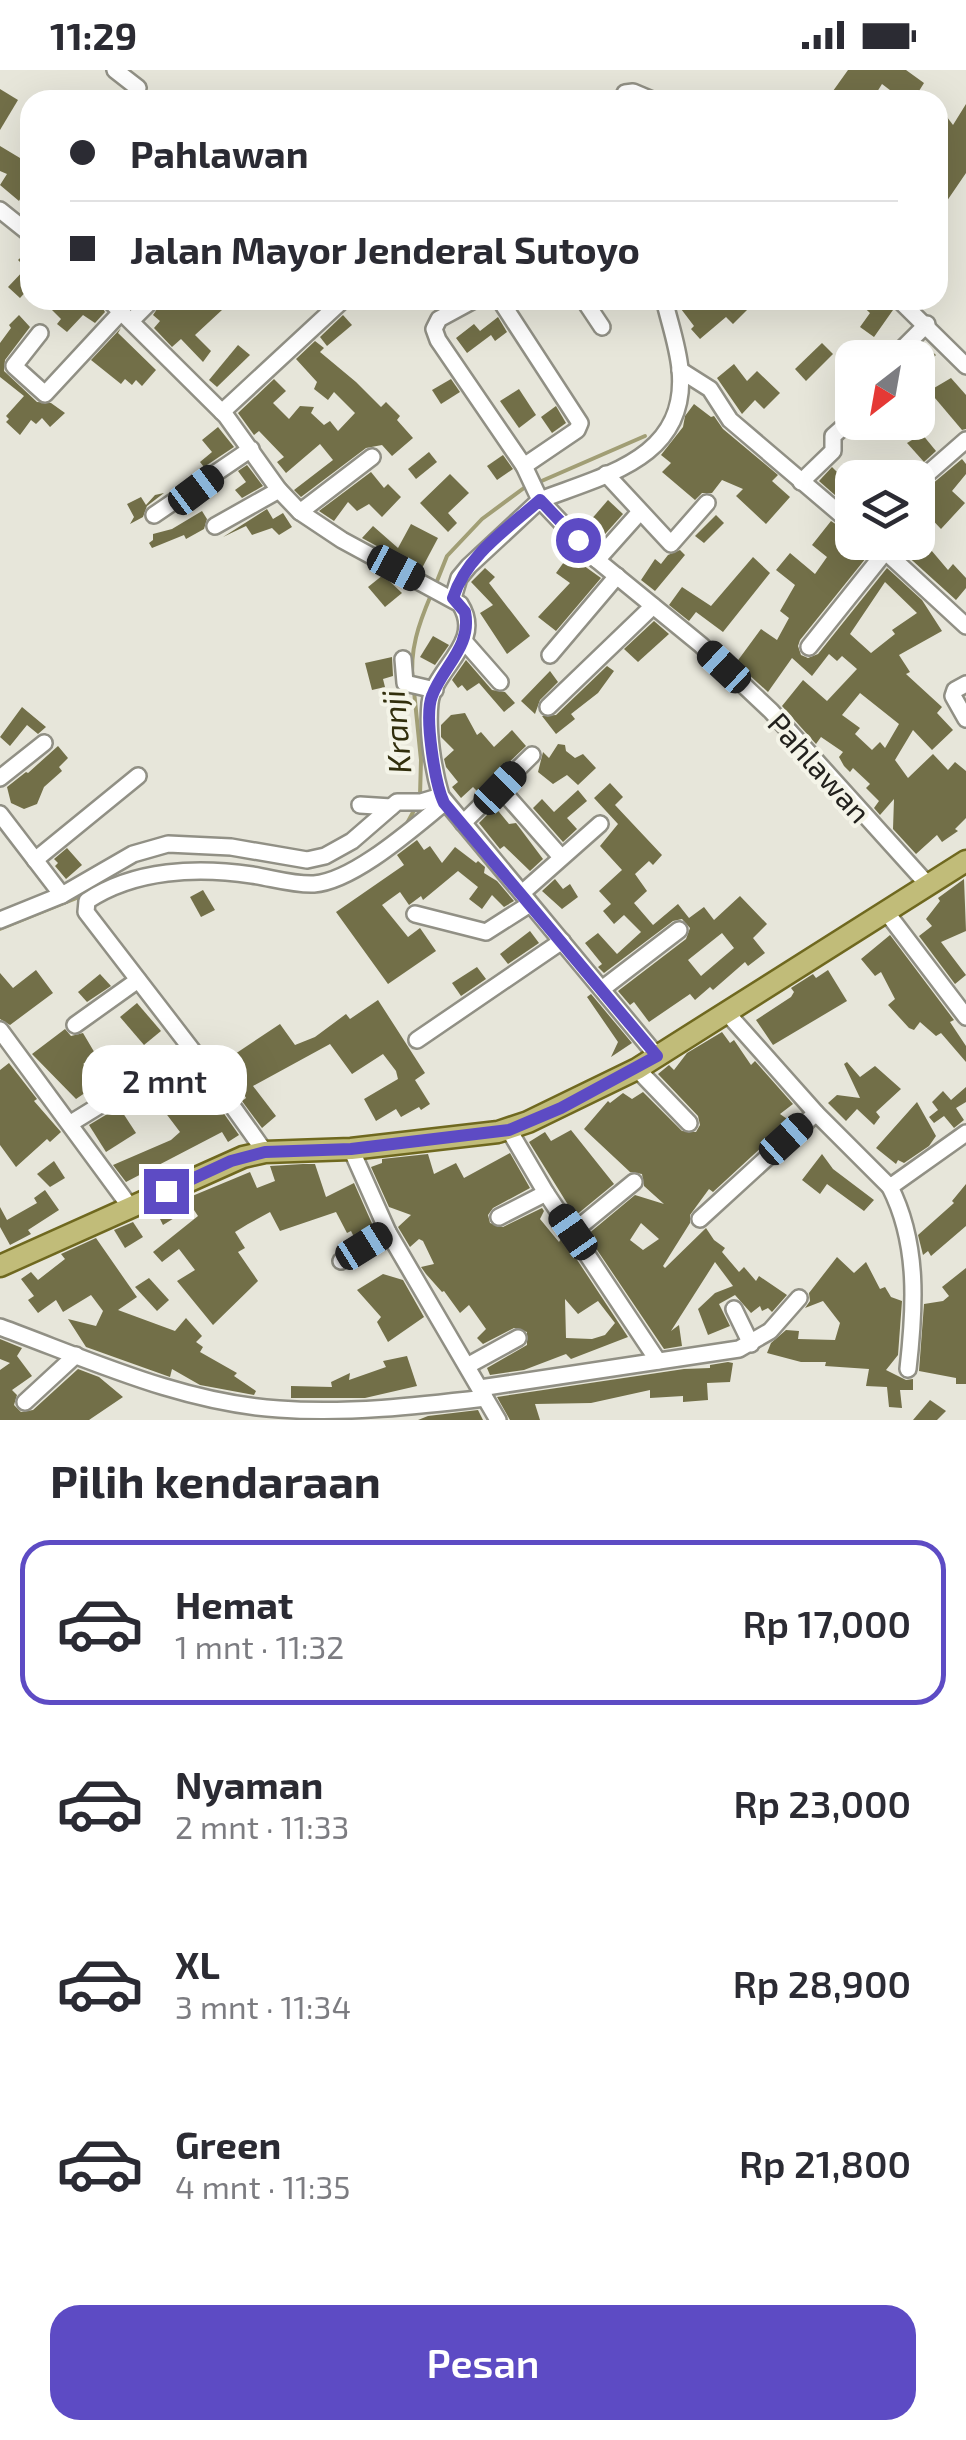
<!DOCTYPE html>
<html lang="id">
<meta charset="utf-8">
<style>
:root{--surface:#fff;--page:#f2f2f3;--text:#2b2b33;--muted:#7c7c81;--line:#e1e1e2;--accent:#5d4bc4}
body{margin:0;font-family:"Exo 2",sans-serif;background:var(--page);color:var(--text);height:100vh;display:flex;flex-direction:column;font-size:38px;white-space:nowrap}
*{box-sizing:border-box;margin:0}
p{font-size:32px;color:var(--muted)}
.icon{flex:none;width:55px;height:55px;fill:none;stroke:currentColor;stroke-width:2;stroke-linecap:round;stroke-linejoin:round}
.map{position:relative;height:1350px;overflow:hidden}
.drawer{display:flex;flex-direction:column;background:var(--surface);flex:1}
.drawer>*{flex:none}
.banner{position:absolute;left:20px;top:20px;width:928px;height:220px;border-radius:30px;box-shadow:0 10px 40px #0002;display:grid;align-content:center;height:220px;padding:0 50px;background:var(--surface)}
.needle{width:65px;rotate:211deg}
.controls{position:absolute;left:835px;top:270px;display:grid;gap:20px}
.controls a{display:grid;place-items:center;width:100px;height:100px;border-radius:20px;background:var(--surface);box-shadow:0 10px 40px #0002;font-size:50px}
.end{position:absolute;width:45px;height:45px;margin:-22px;border:12px solid #5d4bc4;background:#fff;box-shadow:0 0 0 5px #fff}
.from{border-radius:50%}
.bubble{position:absolute;height:70px;border-radius:30px;background:var(--surface);box-shadow:0 10px 40px #0002;font-size:32px;font-weight:600;line-height:70px;text-align:center}
.car{position:absolute;width:30px;height:60px;margin:-30px -15px;border-radius:12px;box-shadow:0 0 8px 2px #0007;background:linear-gradient(#222 24%,#8ab4d8 0 40%,#222 0 76%,#8ab4d8 0 86%,#222 0)}
.banner b{display:flex;align-items:center;gap:35px;height:95px;font-size:38px}
.banner b+b{border-top:2px solid var(--line)}
.banner i{width:25px;height:25px;background:var(--text)}
ul{padding:0;list-style:none}
li{display:flex;align-items:center;gap:30px;height:165px;margin:0 20px 15px;padding:0 30px;border:5px solid transparent;border-radius:30px}
li div{flex:1}
li b{display:block;font-size:38px}
li em{font-style:normal;font-weight:600}
li.current{border-color:var(--accent)}
li>.icon{width:90px;height:90px;stroke-width:1.5}
h2{padding:0 50px;font-size:45px;line-height:120px}
.action{display:flex;gap:20px;margin-top:auto;padding:20px 50px}
.action a{flex:1;height:115px;border-radius:30px;background:var(--accent);color:#fff;font-size:40px;font-weight:600;line-height:115px;text-align:center}
.status{display:flex;justify-content:space-between;align-items:center;height:70px;padding:0 50px;background:var(--surface);direction:ltr}
.status svg{height:28px;fill:currentColor}
.map>svg:first-child{display:block}
.lines{fill:none;stroke-linecap:round;stroke-linejoin:round}
.stream{stroke:#a19e75;stroke-width:4}
.building{fill:#726f48;fill-rule:evenodd}
.minor-casing{stroke:#919085;stroke-width:20}
.major-casing{stroke:#6f681f;stroke-width:25}
.minor{stroke:#fff;stroke-width:15}
.major{stroke:#c1bc79;stroke-width:20}
.route{stroke:#5d4bc4;stroke-width:12}
.labels{text-anchor:middle;dominant-baseline:central;stroke-width:8;stroke-linejoin:round;paint-order:stroke}
.street-label{font-size:30px;fill:#22211d;stroke:#f4f4e8}
.water-label{font-size:32px;font-style:italic;fill:#312e0c;stroke:#f4f4e8}
</style>
<div class="status"><b>11:29</b><svg viewBox="0 0 49 12"><path d="M0 12V9h3v3zM5 12V6h3v6zM10 12V3h3v9zM15 12V0h3v12zM26 1h20v11H26zM47 4h2v5h-2z"/></svg></div>
<div class="map">
<svg width="966" height="1350" viewBox="0 0 966 1350">
<rect width="100%" height="100%" fill="#e7e6da"/>
<g class="lines">
<g class="stream">
<polyline points="537,413 645,366"/>
<polyline points="435,516 447,486 482,449 528,415"/>
<path d="M413,612C409,581 419,553 431,525"/>
<polyline points="414,621 421,690 420,726"/>
<polyline points="405,757 417,735"/>
<polyline points="163,796 208,794"/>
<polyline points="0,859 84,825"/>
</g>
</g>
<g class="building">
<polygon points="848,0 906,0 924,13 919,21 928,30 903,30 882,14 872,30 862,30 852,23 846,30 833,21"/>
<polygon points="0,19 18,30 0,60"/>
<polygon points="966,34 966,103 938,144 938,35 953,55"/>
<polygon points="0,76 30,94 30,125 24,122 19,131 0,115 7,104 0,101"/>
<polygon points="30,179 30,217 20,228 8,217 26,198 18,190"/>
<polygon points="42,230 98,230 105,242 95,253 83,245 67,262 57,254 61,249"/>
<polygon points="163,230 208,230 222,240 195,265 211,281 203,292 181,269 172,277 154,258 160,251 153,245"/>
<polygon points="679,230 745,230 751,236 733,254 726,247 700,269 691,259 694,256 678,235"/>
<polygon points="856,230 885,230 893,240 874,267 860,257 870,243"/>
<polygon points="19,245 30,257 5,290 4,301 37,332 51,333 65,343 50,357 42,348 36,354 31,350 20,365 6,352 9,349 6,346 24,326 0,307 0,273 11,258 9,255"/>
<polygon points="343,245 352,255 327,276 320,267"/>
<polygon points="498,247 507,262 495,271 491,265 467,283 456,268 474,254 480,261"/>
<polygon points="121,258 118,263 156,300 142,316 136,310 132,315 125,309 121,314 91,290"/>
<polygon points="315,271 324,278 320,282 356,312 381,337 386,332 400,346 397,350 413,368 392,386 382,375 366,378 301,427 294,420 333,390 320,374 286,403 277,392 284,387 259,361 254,365 238,343 274,309 286,321 273,333 289,349 300,336 314,337 311,343 324,355 330,351 338,361 355,343 334,322 328,330 314,319 317,312 296,289"/>
<polygon points="822,273 833,284 806,311 795,299"/>
<polygon points="923,274 936,285 918,303 918,288 909,288"/>
<polygon points="238,275 250,285 217,317 209,310"/>
<polygon points="734,294 747,311 757,301 780,323 764,339 755,330 742,344 717,308"/>
<polygon points="951,308 966,325 966,359 962,360 929,321"/>
<polygon points="451,309 460,322 441,334 432,320"/>
<polygon points="519,319 536,345 519,358 500,331"/>
<polygon points="694,334 711,347 714,346 723,359 778,405 772,411 790,427 766,454 736,426 743,419 722,410 712,423 702,423 695,430 662,402 671,393 661,385 683,357 685,346"/>
<polygon points="556,336 566,353 552,363 541,347"/>
<polygon points="218,357 234,377 204,397 200,392 212,382 202,370"/>
<polygon points="922,364 936,381 924,392 907,373"/>
<polygon points="429,382 437,392 416,409 408,399"/>
<polygon points="503,385 513,399 497,410 487,396"/>
<polygon points="962,389 966,394 966,404 952,421 965,433 941,459 925,442 918,423 925,420"/>
<polygon points="247,395 263,416 242,428 235,420 246,412 238,401"/>
<polygon points="832,397 852,417 852,440 819,411"/>
<polygon points="371,402 384,418 388,414 401,427 382,447 369,434 357,441 348,432 334,451 319,441"/>
<polygon points="450,404 469,423 448,443 457,453 448,462 420,433"/>
<polygon points="164,423 147,436 143,447 130,454 134,447 127,434 141,427 146,435 155,425"/>
<polygon points="608,430 623,444 598,472 583,459"/>
<polygon points="267,439 273,449 283,443 292,457 279,465 272,458 252,465 246,456 223,467"/>
<polygon points="202,441 207,449 204,459 186,469 184,465 152,478 149,473 153,470 153,464 172,459"/>
<polygon points="716,445 724,453 704,473 695,466"/>
<path d="M831,451L852,465V472H859L870,483L800,570L798,576L801,585L808,588L818,584L887,498L922,530L942,561L899,585L910,602L906,604L942,637L937,643L953,660L932,680L913,660L895,690L908,708L933,684L948,700L955,692L966,701V748L955,759L958,761L942,772L937,765L916,784L893,759L894,729L880,745L874,738L879,731L866,718L870,714L853,698L850,702L844,696L839,687L843,682L821,667L816,674L782,636L803,610L827,631L857,599L842,586L837,591L829,584L812,606L792,588L768,622L736,593L761,559L777,570L789,548L780,541L795,515L776,500L790,483L815,504L827,487L812,475ZM885,512L917,543L892,560L895,564L871,583L850,564ZM860,623L899,654L885,678L880,672L872,680L855,664L860,658L842,645Z"/>
<polygon points="411,454 438,468 421,500 362,468 373,456 398,478"/>
<polygon points="920,467 948,500 953,494 966,508 966,518 956,530 903,482"/>
<polygon points="680,480 685,485 655,521 641,510 655,489 661,494 668,485"/>
<polygon points="569,485 601,508 556,561 538,547 570,513 556,503"/>
<polygon points="753,487 770,503 723,562 696,542 689,551 669,535 682,517 711,536"/>
<polygon points="485,498 495,507 489,513 530,566 507,584 480,543 493,535 471,512"/>
<polygon points="383,505 402,523 385,537 368,517"/>
<polygon points="654,551 669,564 638,592 624,579"/>
<polygon points="433,566 449,575 435,595 420,587"/>
<polygon points="392,587 393,606 383,609 385,617 372,620 365,593"/>
<polygon points="466,590 492,620 505,622 515,633 504,642 479,613 467,621 462,615 458,618 452,610"/>
<polygon points="607,596 614,601 598,623 571,644 575,649 556,664 542,646 556,645"/>
<polygon points="550,601 558,612 540,630 535,644 521,631"/>
<polygon points="22,637 46,657 38,664 27,655 10,676 0,667"/>
<polygon points="465,643 477,665 481,662 494,677 512,660 526,676 478,722 473,717 461,728 452,717 458,712 446,697 444,689 454,680 441,667 441,655 451,645"/>
<polygon points="558,674 565,675 566,681 575,688 583,684 596,698 578,715 567,705 553,714 538,702 543,682 549,688"/>
<polygon points="58,676 68,688 59,697 62,701 44,717 37,734 24,739 11,733 7,717 26,702 28,703"/>
<path d="M610,713L623,727L615,735L662,785L653,795L649,791L635,804L647,821L634,833L653,855L678,834L689,848L704,837L714,850L740,826L767,854L753,868L765,883L748,896L745,892L713,920L710,917L695,930L690,924L649,952L634,932L630,935L618,921L686,869L690,858L682,849L673,851L604,903L598,897L602,894L585,873L598,863L617,884L641,862L624,845L614,854L603,841L611,834L599,821L622,800L600,776L618,754L594,728ZM722,863L734,878L701,906L688,890Z"/>
<polygon points="578,720 587,731 567,748 577,759 563,772 533,738 542,729 554,742"/>
<polygon points="495,737 509,754 516,753 543,789 530,801 504,776 500,779 479,753"/>
<polygon points="417,770 424,780 430,776 442,793 455,777 476,793 478,791 485,797 484,803 497,811 514,831 504,837 492,825 482,839 469,829 478,817 458,801 423,830 421,826 409,835 400,822 382,835 408,867 420,858 436,881 388,914 336,842 404,795 397,785"/>
<polygon points="67,778 82,795 66,809 55,796 58,793 54,789"/>
<polygon points="555,809 563,819 570,814 578,827 562,839 542,821"/>
<polygon points="964,809 966,861 941,872 966,905 955,914 919,866 932,856 926,849 940,831 938,828"/>
<polygon points="203,820 215,840 201,847 190,827"/>
<polygon points="530,861 539,873 508,894 500,884"/>
<polygon points="890,865 954,950 950,952 966,976 966,992 941,963 936,966 920,952 914,960 909,958 888,935 895,929 881,902 875,906 861,889"/>
<polygon points="477,897 486,909 461,926 452,913"/>
<polygon points="36,900 53,923 10,955 0,949 0,903 13,918"/>
<polygon points="828,900 847,931 773,975 756,950 791,927 794,922 791,918 813,904 816,908"/>
<polygon points="100,904 111,916 87,932 78,922"/>
<polygon points="591,924 632,973 611,987 618,972 587,927"/>
<polygon points="378,930 425,1003 415,1010 430,1034 421,1040 419,1037 401,1047 396,1039 376,1051 364,1029 398,1009 396,1001 383,984 352,1004 330,974 253,1016 276,1046 262,1058 242,1031 246,1028 228,995 220,1000 214,991 227,984 229,988 280,954 295,975 315,967 346,944 350,949"/>
<polygon points="137,933 161,961 144,975 120,947"/>
<polygon points="65,959 71,966 83,963 96,985 83,994 107,1008 76,1029 32,984"/>
<path d="M722,962L730,973L734,970L751,995L755,991L793,1034L780,1044L790,1051L713,1122L709,1119L690,1145V1153L663,1196L665,1198L706,1158L714,1170L725,1178L722,1182L739,1202L744,1197L756,1211L759,1206L787,1225L772,1242L768,1238L762,1241L760,1236L751,1243L735,1225L719,1234L730,1256L708,1265L698,1239L715,1223L733,1216L715,1192L671,1261L679,1255L682,1276L664,1279L587,1165L635,1125L664,1134L644,1116L642,1104L630,1102L584,1059L608,1031L610,1033L623,1023L632,1029L643,1022L682,1061L696,1062L700,1055L698,1046L658,1004L669,995L674,1000L687,983ZM641,1153L659,1169L643,1180L630,1170Z"/>
<polygon points="847,992 860,1007 875,996 901,1019 876,1042 880,1047 874,1055 857,1039 846,1051 828,1033 837,1025 860,1028 844,994"/>
<polygon points="9,993 37,1029 34,1031 61,1062 50,1072 47,1069 16,1097 0,1075 0,1000"/>
<polygon points="183,997 215,1041 220,1038 239,1065 228,1072 222,1062 126,1112 113,1095 171,1070 180,1062 149,1021"/>
<polygon points="966,1017 966,1032 956,1038 964,1050 954,1058 944,1046 934,1053 929,1047 938,1040 932,1032 943,1021 951,1030"/>
<polygon points="917,1032 936,1066 929,1076 904,1093 898,1090 896,1094 876,1078"/>
<polygon points="119,1037 136,1063 106,1082 89,1055"/>
<polygon points="571,1060 614,1114 575,1146 529,1072 545,1062 551,1071"/>
<path d="M510,1083L530,1118L493,1138L488,1145L490,1153L503,1157L542,1138L544,1141L540,1149L559,1172L562,1167L628,1267L571,1289L566,1284L524,1300L490,1305L487,1298L527,1275V1262L514,1258L483,1274L477,1268L486,1259L469,1235L460,1243L444,1221L442,1222L426,1204L421,1197L434,1194L423,1171L419,1169L410,1177L398,1157L411,1145L389,1137L371,1097L382,1093V1089L428,1084L434,1104L456,1093L464,1108ZM565,1229L578,1244L598,1231L615,1253L605,1265L592,1269L566,1268Z"/>
<polygon points="822,1084 833,1099 874,1130 864,1141 827,1114 820,1124 802,1110"/>
<polygon points="54,1091 65,1108 50,1117 37,1104"/>
<polygon points="303,1094 315,1094 326,1127 354,1113 374,1158 355,1169 351,1161 347,1163 336,1142 280,1161 270,1142 248,1154 235,1162 245,1178 238,1182 258,1211 213,1255 177,1211 195,1200 179,1179 162,1192 153,1182 198,1146 192,1137 163,1155 156,1141 250,1102 257,1118 275,1111 270,1096"/>
<polygon points="966,1114 966,1156 931,1186 928,1181 923,1185 918,1165 954,1133 952,1131"/>
<polygon points="45,1120 59,1140 28,1160 31,1164 10,1175 0,1157 0,1137 7,1150 37,1133 34,1128"/>
<polygon points="133,1152 143,1167 125,1178 114,1160"/>
<polygon points="96,1168 137,1227 118,1240 175,1261 186,1248 202,1266 196,1272 203,1277 200,1282 237,1303 234,1306 256,1321 254,1325 200,1315 172,1299 170,1307 86,1277 68,1249 96,1256 103,1241 91,1225 63,1242 56,1230 38,1243 28,1230 34,1226 21,1209 31,1202 38,1210 65,1189 61,1184"/>
<polygon points="837,1187 854,1203 866,1192 880,1219 885,1217 891,1227 902,1231 898,1285 886,1300 906,1310 913,1309 913,1320 900,1320 902,1338 889,1337 887,1317 866,1316 869,1299 825,1296 826,1292 801,1292 767,1283 771,1273 786,1260 799,1261 798,1269 835,1270 840,1253 823,1231 805,1238 810,1231 809,1223"/>
<polygon points="966,1198 966,1314 956,1314 956,1308 919,1301 924,1234 943,1231 949,1226 942,1217"/>
<polygon points="383,1204 403,1210 424,1247 388,1272 377,1252 381,1247 357,1220"/>
<polygon points="149,1208 169,1230 157,1241 135,1217"/>
<polygon points="0,1269 22,1278 17,1286 32,1306 12,1320 17,1325 14,1335 21,1342 33,1340 78,1299 99,1307 123,1327 89,1350 0,1350 0,1300 10,1293 0,1289"/>
<polygon points="407,1286 417,1316 365,1328 291,1328 291,1316 332,1317 331,1312 350,1303 349,1310 386,1297 383,1291"/>
<polygon points="728,1292 733,1293 730,1312 707,1313 708,1330 683,1332 683,1326 650,1328 650,1320 591,1333 535,1334 540,1350 510,1350 497,1327 684,1299 710,1298 710,1295"/>
<polygon points="930,1330 946,1341 937,1350 913,1350"/>
<polygon points="478,1340 483,1350 418,1350 428,1346"/>
</g>
<g class="lines">
<g class="minor-casing">
<g id="minor">
<polyline points="115,0 138,18"/>
<polyline points="625,23 633,22 652,30"/>
<polyline points="0,140 30,164"/>
<path d="M109,230L226,346L279,420L300,442L342,470L460,534C485,573 434,598 430,633C427,661 433,699 441,726L657,986"/>
<path d="M474,230L439,249L434,259L438,270L524,396L540,430C605,405 689,388 680,299C678,278 671,257 666,237L668,230"/>
<polyline points="500,230 580,353 577,360 524,396"/>
<polyline points="584,230 602,257"/>
<polyline points="899,230 966,296"/>
<polyline points="132,250 152,230"/>
<polyline points="40,263 14,296 45,324 122,241"/>
<polyline points="893,288 927,254"/>
<polyline points="680,300 710,319 730,350 852,454"/>
<polyline points="846,337 852,332"/>
<polyline points="222,342 343,230"/>
<polyline points="606,404 671,474 707,433"/>
<polyline points="801,412 833,381 833,366 851,350"/>
<polyline points="918,412 966,370"/>
<polyline points="300,442 372,387"/>
<polyline points="154,445 251,379"/>
<polyline points="215,456 279,420"/>
<polyline points="875,472 966,556"/>
<polyline points="597,490 639,443"/>
<polyline points="453,528 459,508 469,496 540,430 597,490 701,575 771,641 929,816"/>
<polyline points="464,571 500,612"/>
<polyline points="809,577 885,482"/>
<polyline points="550,585 617,506"/>
<polyline points="403,589 405,613 435,620"/>
<polyline points="966,614 955,620 953,626 966,649"/>
<polyline points="548,637 653,536"/>
<polyline points="0,708 44,673"/>
<polyline points="500,718 561,787"/>
<polyline points="360,735 391,737"/>
<polyline points="0,744 62,825"/>
<polyline points="463,753 532,685"/>
<polyline points="35,790 138,706"/>
<polyline points="522,823 600,754"/>
<polyline points="887,843 966,947"/>
<polyline points="415,844 486,862 530,834"/>
<polyline points="0,850 62,825 133,784 168,774 231,777 307,790 325,786 352,771 397,732 421,732 441,726"/>
<polyline points="602,919 679,860"/>
<polyline points="727,943 816,1043 890,1117 966,1063"/>
<polyline points="75,955 138,910"/>
<polyline points="0,960 131,1138"/>
<polyline points="417,970 562,871"/>
<polyline points="637,999 689,1053"/>
<polyline points="71,1053 175,989"/>
<polyline points="509,1060 546,1123 658,1291"/>
<polyline points="351,1079 388,1162 498,1350"/>
<path d="M265,1082L196,985L86,842L87,831C135,799 198,797 252,805C272,808 294,815 314,814C354,811 413,758 444,733"/>
<path d="M890,1117C919,1174 915,1238 908,1299"/>
<polyline points="499,1147 546,1123"/>
<polyline points="700,1149 816,1043"/>
<polyline points="573,1162 634,1112"/>
<polyline points="341,1191 388,1162"/>
<polyline points="734,1239 751,1274"/>
<path d="M0,1257C90,1290 182,1333 279,1339C347,1344 417,1336 485,1328"/>
<polyline points="467,1296 518,1268"/>
<polyline points="480,1318 739,1279 770,1261 799,1228"/>
<polyline points="25,1332 76,1285"/>
</g>
</g>
<g class="major-casing">
<polyline id="major" points="0,1196 243,1087 265,1082 351,1079 498,1062 528,1052 637,999 966,791"/>
</g>
<use href="#minor" class="minor"/>
<use href="#major" class="major"/>
</g>
<g class="lines">
<path class="route" d="M166,1121L231,1091L265,1082L351,1079L509,1060L561,1038L657,986L444,733C435,714 424,646 432,626C443,596 472,577 465,542L453,528C466,486 507,459 540,430L578,470"/>
</g>
<g class="labels">
<g class="street-label">
<text transform="translate(820 697) rotate(48)">Pahlawan</text>
</g>
<g class="water-label">
<text transform="translate(395 662) rotate(-95)">Kranji</text>
</g>
</g>
</svg>
<div class="controls">
<a><svg class="needle" viewBox="-14 -14 28 28"><path d="M0-13l5 13h-10z" fill="#e53935"/><path d="M0 13l5-13h-10z" fill="#7c7c81"/></svg></a>
<a><svg class="icon" aria-label="layers" viewBox="0 0 24 24"><path d="M12 4l9 5-9 5-9-5zM3 14l9 5 9-5"/></svg></a>
</div>
<i class="end from" style="left:578px;top:470px"></i>
<i class="end" style="left:166px;top:1121px"></i>
<div class="bubble" style="left:82px;top:975px;width:165px">2 mnt</div>
<i class="car" style="left:196px;top:420px;rotate:53deg"></i>
<i class="car" style="left:396px;top:498px;rotate:118deg"></i>
<i class="car" style="left:724px;top:597px;rotate:313deg"></i>
<i class="car" style="left:500px;top:718px;rotate:44deg"></i>
<i class="car" style="left:786px;top:1069px;rotate:48deg"></i>
<i class="car" style="left:573px;top:1162px;rotate:325deg"></i>
<i class="car" style="left:364px;top:1176px;rotate:58deg"></i>
<div class="banner">
<b><i class="from"></i>Pahlawan</b>
<b><i></i>Jalan Mayor Jenderal Sutoyo</b>
</div>
</div>
<section class="drawer">
<h2>Pilih kendaraan</h2>
<ul>
<li class="current"><svg class="icon" aria-label="car" viewBox="0 0 24 24"><path d="M5 17H2v-5l4-1 3-4h7l3 4 3 1v5h-3M9 17h6M6 11h13"/><circle cx="7" cy="17" r="2"/><circle cx="17" cy="17" r="2"/></svg><div><b>Hemat</b><p>1 mnt · 11:32</p></div><em>Rp 17,000</em></li>
<li><svg class="icon" aria-label="car" viewBox="0 0 24 24"><path d="M5 17H2v-5l4-1 3-4h7l3 4 3 1v5h-3M9 17h6M6 11h13"/><circle cx="7" cy="17" r="2"/><circle cx="17" cy="17" r="2"/></svg><div><b>Nyaman</b><p>2 mnt · 11:33</p></div><em>Rp 23,000</em></li>
<li><svg class="icon" aria-label="car" viewBox="0 0 24 24"><path d="M5 17H2v-5l4-1 3-4h7l3 4 3 1v5h-3M9 17h6M6 11h13"/><circle cx="7" cy="17" r="2"/><circle cx="17" cy="17" r="2"/></svg><div><b>XL</b><p>3 mnt · 11:34</p></div><em>Rp 28,900</em></li>
<li><svg class="icon" aria-label="car" viewBox="0 0 24 24"><path d="M5 17H2v-5l4-1 3-4h7l3 4 3 1v5h-3M9 17h6M6 11h13"/><circle cx="7" cy="17" r="2"/><circle cx="17" cy="17" r="2"/></svg><div><b>Green</b><p>4 mnt · 11:35</p></div><em>Rp 21,800</em></li>
</ul>
<div class="action"><a>Pesan</a></div>
</section>
